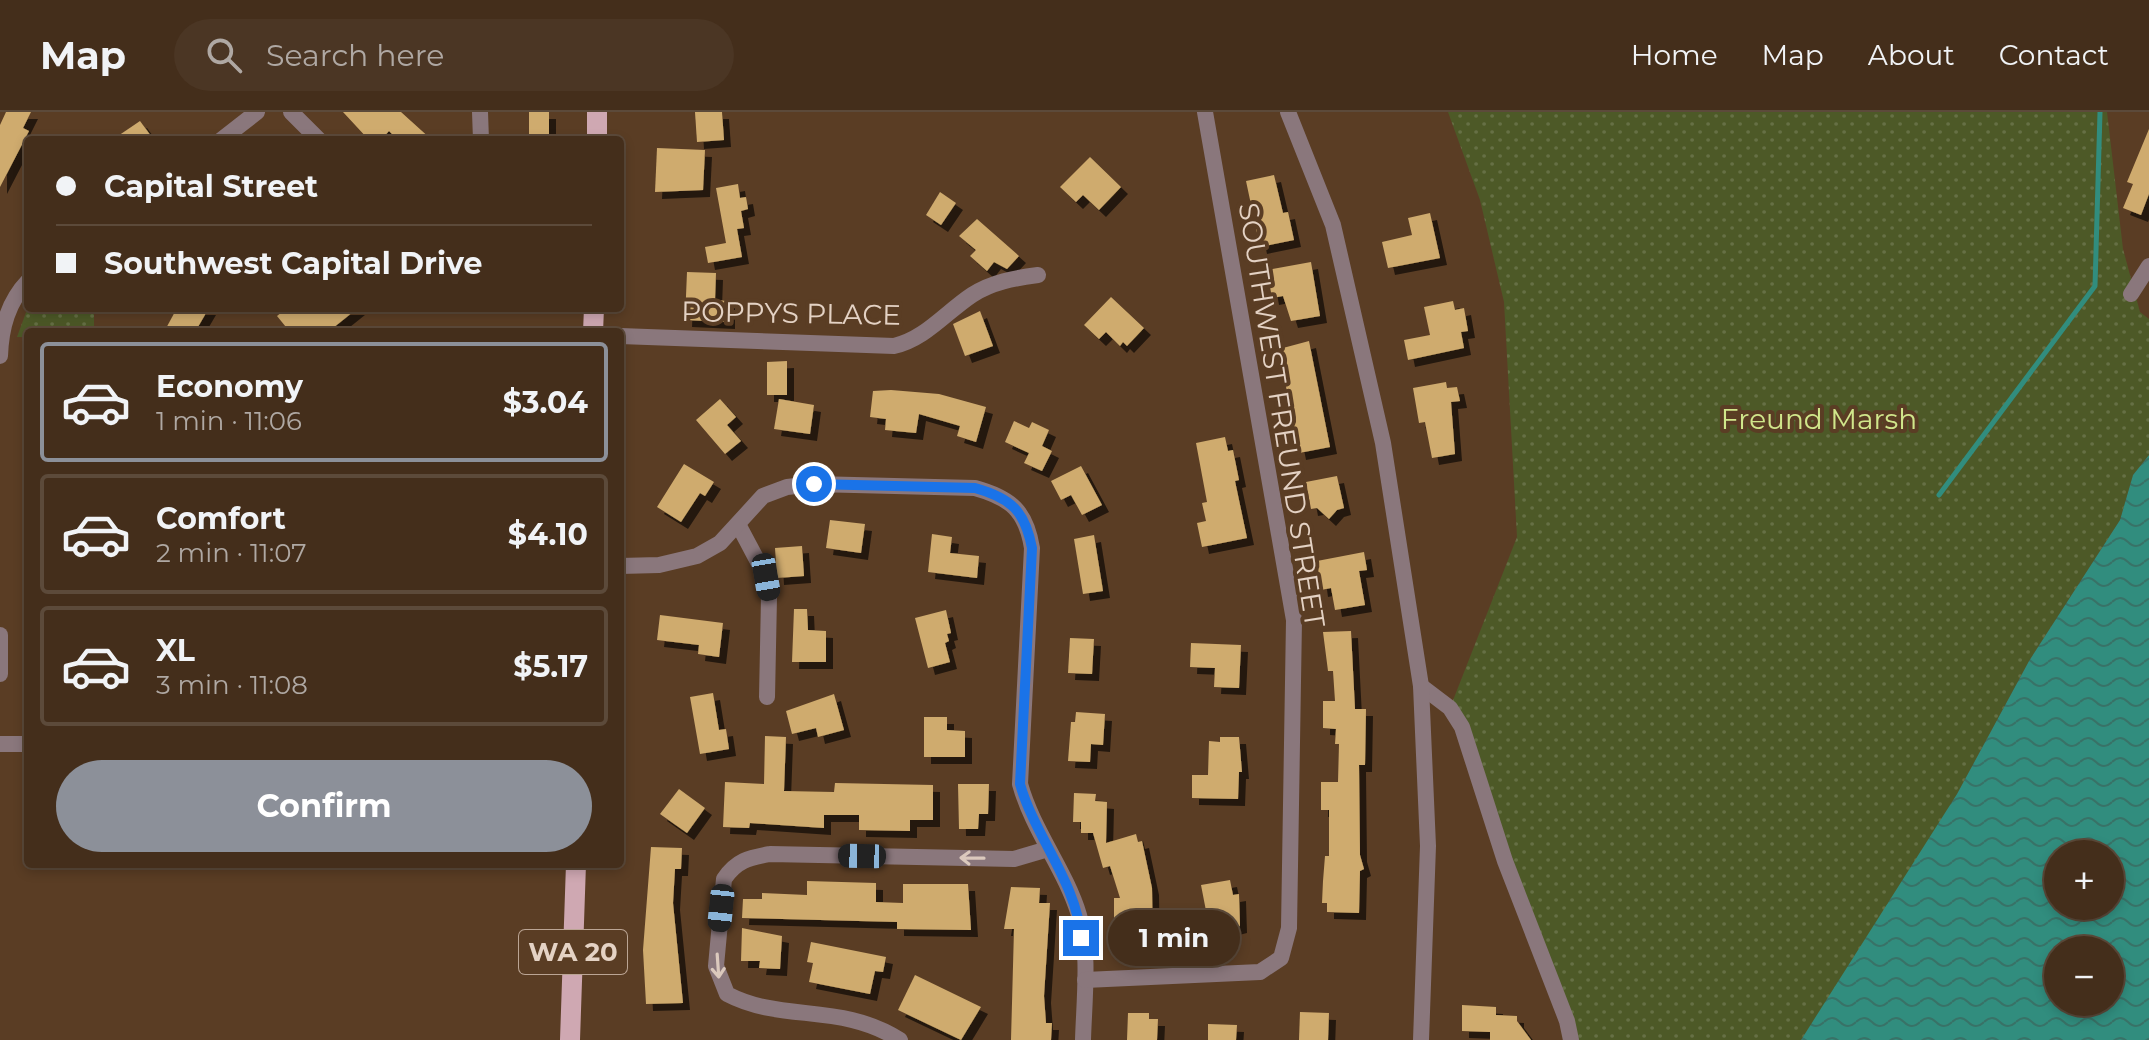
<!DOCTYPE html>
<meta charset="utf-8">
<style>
:root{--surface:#442e1b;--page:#4b3624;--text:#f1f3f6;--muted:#afa8a3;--line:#5c4a3a;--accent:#8c9099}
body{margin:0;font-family:Montserrat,sans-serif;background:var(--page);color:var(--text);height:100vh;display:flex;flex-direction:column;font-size:30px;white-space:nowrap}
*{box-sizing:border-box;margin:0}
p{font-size:26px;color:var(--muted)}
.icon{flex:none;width:44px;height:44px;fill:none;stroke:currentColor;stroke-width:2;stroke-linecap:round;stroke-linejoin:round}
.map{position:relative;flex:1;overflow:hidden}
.panel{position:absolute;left:24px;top:216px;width:600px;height:540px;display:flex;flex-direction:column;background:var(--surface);border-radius:8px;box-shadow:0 4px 12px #0003,0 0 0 2px var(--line)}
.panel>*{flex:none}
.banner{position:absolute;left:24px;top:24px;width:600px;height:176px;border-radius:8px;box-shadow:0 4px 12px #0003,0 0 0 2px var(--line);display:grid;align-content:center;height:176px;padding:0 32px;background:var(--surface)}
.tools{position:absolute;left:2044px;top:728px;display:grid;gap:16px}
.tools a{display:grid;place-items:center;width:80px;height:80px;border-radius:50%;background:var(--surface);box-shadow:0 4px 12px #0003,0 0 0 2px var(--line);font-size:40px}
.end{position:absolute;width:36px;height:36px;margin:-18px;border:10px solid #1a73e8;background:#fff;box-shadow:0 0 0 4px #fff}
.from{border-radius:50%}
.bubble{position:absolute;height:56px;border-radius:28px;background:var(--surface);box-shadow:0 4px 12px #0003,0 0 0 2px var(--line);font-size:26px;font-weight:700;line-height:56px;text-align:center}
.car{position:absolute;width:24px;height:48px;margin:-24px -12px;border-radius:10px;box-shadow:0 0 6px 2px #0007;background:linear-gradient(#222 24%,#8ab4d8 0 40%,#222 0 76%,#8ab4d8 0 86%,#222 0)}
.banner b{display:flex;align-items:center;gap:28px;height:76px;font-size:30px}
.banner b+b{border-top:2px solid var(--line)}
.banner i{width:20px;height:20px;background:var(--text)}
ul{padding:14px 0 0;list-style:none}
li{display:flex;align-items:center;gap:24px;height:120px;margin:0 16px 12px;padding:0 16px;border:4px solid var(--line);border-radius:8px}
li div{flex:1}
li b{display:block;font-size:30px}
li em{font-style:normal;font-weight:700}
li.active{border-color:var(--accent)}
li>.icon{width:72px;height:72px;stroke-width:1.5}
.action{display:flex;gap:16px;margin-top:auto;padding:16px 32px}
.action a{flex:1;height:92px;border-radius:48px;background:var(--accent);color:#fff;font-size:32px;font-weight:700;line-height:92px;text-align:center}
header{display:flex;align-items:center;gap:48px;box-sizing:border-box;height:112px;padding:0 40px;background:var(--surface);border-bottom:2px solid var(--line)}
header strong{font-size:38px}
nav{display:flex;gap:44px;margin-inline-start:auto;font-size:28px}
.search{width:560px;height:72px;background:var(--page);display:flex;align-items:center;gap:20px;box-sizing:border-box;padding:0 28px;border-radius:44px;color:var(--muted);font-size:30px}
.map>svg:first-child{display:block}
.park{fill:url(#park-dots)}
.water{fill:url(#water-waves);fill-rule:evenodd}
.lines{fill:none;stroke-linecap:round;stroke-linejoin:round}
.stream{stroke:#318d7e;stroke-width:5}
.building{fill:#cfab6e;filter:url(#shadow)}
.minor{stroke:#8a777c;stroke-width:16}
.tertiary{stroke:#8a777c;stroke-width:16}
.primary{stroke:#cfa8b2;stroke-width:20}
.oneway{stroke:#dbc9bd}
.route{stroke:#1a73e8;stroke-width:10}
.labels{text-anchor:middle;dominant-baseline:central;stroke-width:8;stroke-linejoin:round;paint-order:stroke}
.shield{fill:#5a3d24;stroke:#bba594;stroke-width:2}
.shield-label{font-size:26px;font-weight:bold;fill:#e4d2c4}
.street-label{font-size:28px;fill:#e4d2c4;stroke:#5a3d24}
.park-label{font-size:28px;fill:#d0e68b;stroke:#5a3d24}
</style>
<header>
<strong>Map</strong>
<div class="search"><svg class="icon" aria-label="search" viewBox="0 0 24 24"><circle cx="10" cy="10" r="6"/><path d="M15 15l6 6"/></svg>Search here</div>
<nav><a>Home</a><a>Map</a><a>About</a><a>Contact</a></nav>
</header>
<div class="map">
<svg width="2149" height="928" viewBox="0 0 2149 928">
<defs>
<pattern id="park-dots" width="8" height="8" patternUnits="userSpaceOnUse" patternTransform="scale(2)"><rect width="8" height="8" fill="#4d5927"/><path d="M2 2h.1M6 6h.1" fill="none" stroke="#667045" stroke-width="1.8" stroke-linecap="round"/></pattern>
<pattern id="water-waves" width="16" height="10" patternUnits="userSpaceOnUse" patternTransform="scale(2)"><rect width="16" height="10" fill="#318d7e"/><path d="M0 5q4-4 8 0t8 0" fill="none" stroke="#387267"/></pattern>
<filter id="shadow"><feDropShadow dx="7" dy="7" stdDeviation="0" flood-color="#0009"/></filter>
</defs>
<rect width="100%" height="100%" fill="#5a3d24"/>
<g class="park">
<polygon points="1448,0 2107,0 2123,137 2140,200 2149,207 2149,343 2133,363 2120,408 2029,549 1957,682 1883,803 1801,928 1574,928 1450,596 1517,425 1504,190 1480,88"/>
<polygon points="28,195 94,196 94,220 28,220 28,225 17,225"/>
</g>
<path class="water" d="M2149,343V928H1801L1957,682L2029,549L2120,408L2133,363ZM2058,742H2110V794H2058ZM2058,838H2110V890H2058Z"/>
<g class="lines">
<polyline class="stream" points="1939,383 2095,174 2100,0"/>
</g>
<g class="building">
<polygon points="6,0 31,0 23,16 29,19 0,75 0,13"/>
<polygon points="343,0 401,0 432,28 398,28 389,19 381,28 369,28"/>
<rect x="529" y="0" width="20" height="28"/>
<polygon points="695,0 722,0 724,28 697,30"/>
<polygon points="140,9 154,28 112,28"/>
<polygon points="2149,17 2149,82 2141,103 2123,96 2133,72 2127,70"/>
<polygon points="657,36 705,38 703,78 655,80"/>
<polygon points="1090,45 1121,75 1099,98 1083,83 1076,90 1060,75"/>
<polygon points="1274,63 1283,101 1288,100 1294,128 1260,135 1246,69"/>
<polygon points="738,72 740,86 746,85 748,97 741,99 744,116 737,117 742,145 708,151 705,135 726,131 716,76"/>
<polygon points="940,80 956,91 941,113 926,103"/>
<polygon points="1430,101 1440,146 1388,156 1382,130 1412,123 1408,106"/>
<polygon points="977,107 1019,144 1007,157 994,150 987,159 970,144 976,138 959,124"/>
<polygon points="1311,150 1320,204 1291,209 1283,184 1272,186 1267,158"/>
<polygon points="687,160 716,161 715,188 728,189 728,210 685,208"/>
<polygon points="1111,185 1144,216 1127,234 1123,230 1120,234 1106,220 1099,227 1084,213"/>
<polygon points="1453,189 1455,198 1464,196 1468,219 1461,220 1464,236 1408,248 1404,228 1430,223 1424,195"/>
<polygon points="177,196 209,196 195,220 164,220"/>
<polygon points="287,196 358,196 328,220 290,220 277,204"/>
<polygon points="980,199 993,234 965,244 953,212"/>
<polygon points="1309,229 1330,335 1299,341 1280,244 1283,236"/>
<polygon points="787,249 787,283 767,283 767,250"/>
<polygon points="1446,270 1447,276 1457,275 1460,289 1451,290 1455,342 1432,346 1425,310 1419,311 1413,276"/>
<polygon points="891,278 939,282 986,295 976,330 957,324 960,314 919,302 916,321 885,318 886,307 870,305 873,279"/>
<polygon points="720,287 736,305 727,313 741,329 725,342 696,308"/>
<polygon points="779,287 814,293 810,322 774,317"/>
<polygon points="1014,309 1029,316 1032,310 1049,318 1042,334 1052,339 1042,359 1024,351 1029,341 1005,330"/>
<polygon points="1225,325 1228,339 1233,338 1239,368 1235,369 1247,426 1202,435 1197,411 1206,409 1202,391 1207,390 1196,331"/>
<polygon points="684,352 714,370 705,384 700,381 681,410 657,395"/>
<polygon points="1081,354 1102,393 1082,403 1071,383 1061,388 1051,369"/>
<polygon points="1337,364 1344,396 1337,398 1329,407 1317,396 1311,397 1306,370"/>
<polygon points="830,408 865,412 861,441 826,436"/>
<polygon points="932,422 952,425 950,441 979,444 977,466 928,460"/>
<polygon points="1094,423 1103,479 1083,482 1074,427"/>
<polygon points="802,434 804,464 777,466 775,436"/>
<polygon points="1364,440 1367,458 1359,459 1365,493 1335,498 1331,476 1321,478 1317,449"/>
<polygon points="794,497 807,497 808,518 826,519 826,550 792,550"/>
<polygon points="946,498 951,521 947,522 949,529 945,531 950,550 928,556 915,506"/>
<polygon points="660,503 723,511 719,545 698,542 699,533 657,528"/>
<polygon points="1351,519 1355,597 1366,597 1365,653 1359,653 1360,743 1364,757 1360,759 1359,801 1327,800 1327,791 1322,791 1323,769 1325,744 1329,744 1329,698 1321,698 1321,670 1338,670 1339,632 1335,632 1336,617 1323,616 1323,589 1335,589 1333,559 1328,559 1323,520"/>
<polygon points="1070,526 1094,527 1092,562 1068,561"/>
<polygon points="1191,531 1241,533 1239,576 1214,575 1215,556 1190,555"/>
<polygon points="713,581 719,618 726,617 729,637 700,642 690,585"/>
<polygon points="834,582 844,618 818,625 816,616 792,622 786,599"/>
<polygon points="1076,600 1105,602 1103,633 1091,632 1090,650 1068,649 1071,610 1075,610"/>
<polygon points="924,605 947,605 947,618 965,619 965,645 924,645"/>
<polygon points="765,624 786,625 784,679 834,680 835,671 933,673 933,708 910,708 910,719 859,718 859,703 824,703 824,716 750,711 749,716 723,715 725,670 764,672"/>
<polygon points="1220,625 1239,625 1242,660 1239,660 1238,687 1192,686 1192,663 1208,663 1209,629 1220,630"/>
<polygon points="958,672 989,672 988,702 979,702 978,717 959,717"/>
<polygon points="679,677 705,696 687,721 660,702"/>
<polygon points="1074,681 1096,682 1095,689 1107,690 1106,731 1136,722 1138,730 1142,729 1152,776 1153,835 1119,835 1114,830 1114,786 1120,786 1110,754 1103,756 1093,721 1081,721 1081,710 1073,710"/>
<polygon points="651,735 682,736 681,757 675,757 673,791 683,891 646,892 643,838"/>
<polygon points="1230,768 1233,783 1239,782 1240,814 1185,828 1182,808 1207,804 1201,773"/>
<polygon points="807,769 876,771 876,790 903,791 903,772 968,772 971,818 897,817 897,810 742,806 743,787 762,787 762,781 807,783"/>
<polygon points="1011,775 1040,776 1039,791 1050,791 1044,884 1046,911 1052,911 1051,928 1011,928 1014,817 1004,817"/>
<polygon points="742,816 782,824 780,857 759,856 760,849 741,849"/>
<polygon points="811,830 886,845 883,860 875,859 870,882 809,870 813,851 807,850"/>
<polygon points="915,863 981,895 961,928 898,898"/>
<polygon points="1462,893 1496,895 1496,903 1517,904 1517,909 1531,928 1490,928 1490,920 1462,919"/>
<polygon points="1300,900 1329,901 1328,928 1299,928"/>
<polygon points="1128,901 1149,901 1149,907 1158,907 1157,928 1127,928"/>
<polygon points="1208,912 1237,913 1236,928 1208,928"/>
</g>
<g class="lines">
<g class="minor">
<polyline points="291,0 319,28"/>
<polyline points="480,0 481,28"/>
<polyline points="221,28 257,0"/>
<polyline points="2131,182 2149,154"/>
<path d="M620,224L894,234C925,227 945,201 972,183C992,170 1015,166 1038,163"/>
<path d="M0,244C1,215 8,190 28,169"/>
<polyline points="739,414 766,465 769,485 767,585"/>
<path d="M620,454L659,453L697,444L720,431L763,384L787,375L814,372L975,376C1011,386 1026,399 1032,436L1020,672C1033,719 1065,757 1079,803C1090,838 1084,891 1083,928"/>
<polyline points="0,523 0,562"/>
<polyline points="1421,574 1450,596 1462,615 1505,749 1567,909 1571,928"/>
<polyline points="0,632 28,632"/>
<polyline points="1085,868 1260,860 1281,846 1289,816 1294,508 1205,0"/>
<path d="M900,928C840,890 782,911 727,882L716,854L724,767C737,748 749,746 770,742L1014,747L1048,737"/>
</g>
<polyline class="tertiary" points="1288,0 1333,113 1383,331 1421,574 1428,734 1421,928"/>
<g class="primary">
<polyline points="597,28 597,0"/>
<polyline points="593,220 594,196"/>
<polyline points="570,928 576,752"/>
</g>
</g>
<defs><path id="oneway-shaft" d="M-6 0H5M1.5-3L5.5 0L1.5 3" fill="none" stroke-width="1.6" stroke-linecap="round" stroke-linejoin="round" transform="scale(2)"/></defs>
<g class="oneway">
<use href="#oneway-shaft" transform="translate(972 746) rotate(-179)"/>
<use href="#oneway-shaft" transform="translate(718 854) rotate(86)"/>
</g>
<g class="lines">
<path class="route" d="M814,372L975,376C1011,386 1025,399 1032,436L1020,672C1035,725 1077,771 1081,826"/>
</g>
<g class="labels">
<rect class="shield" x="519" y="818" width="108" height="44" rx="6"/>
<g class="shield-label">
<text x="573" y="840">WA 20</text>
</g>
<g class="street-label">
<text transform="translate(791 201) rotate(1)">POPPYS PLACE</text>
<text transform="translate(1282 303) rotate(81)">SOUTHWEST FREUND STREET</text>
</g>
<g class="park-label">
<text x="1819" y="307">Freund Marsh</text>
</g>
</g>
</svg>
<div class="tools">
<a>+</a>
<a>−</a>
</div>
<i class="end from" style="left:814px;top:372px"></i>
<i class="end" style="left:1081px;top:826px"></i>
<div class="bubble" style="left:1108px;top:798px;width:132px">1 min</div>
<i class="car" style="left:766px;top:465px;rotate:170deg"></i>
<i class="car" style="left:862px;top:744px;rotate:271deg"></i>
<i class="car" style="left:721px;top:796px;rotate:186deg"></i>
<div class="banner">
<b><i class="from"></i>Capital Street</b>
<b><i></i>Southwest Capital Drive</b>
</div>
<section class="panel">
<ul>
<li class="active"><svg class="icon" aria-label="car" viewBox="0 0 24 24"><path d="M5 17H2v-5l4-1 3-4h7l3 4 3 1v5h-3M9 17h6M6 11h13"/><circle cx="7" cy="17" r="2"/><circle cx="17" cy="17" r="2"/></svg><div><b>Economy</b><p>1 min · 11:06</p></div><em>$3.04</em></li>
<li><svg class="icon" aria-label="car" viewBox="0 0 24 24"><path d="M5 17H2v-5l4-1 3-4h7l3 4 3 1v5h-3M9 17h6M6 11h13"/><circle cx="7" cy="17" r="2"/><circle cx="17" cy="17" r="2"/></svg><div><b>Comfort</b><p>2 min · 11:07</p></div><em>$4.10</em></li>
<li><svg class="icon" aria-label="car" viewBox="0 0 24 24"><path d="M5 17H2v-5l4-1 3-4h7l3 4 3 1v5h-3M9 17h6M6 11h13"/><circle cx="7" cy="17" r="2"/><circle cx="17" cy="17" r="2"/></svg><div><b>XL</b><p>3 min · 11:08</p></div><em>$5.17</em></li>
</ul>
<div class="action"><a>Confirm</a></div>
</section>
</div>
